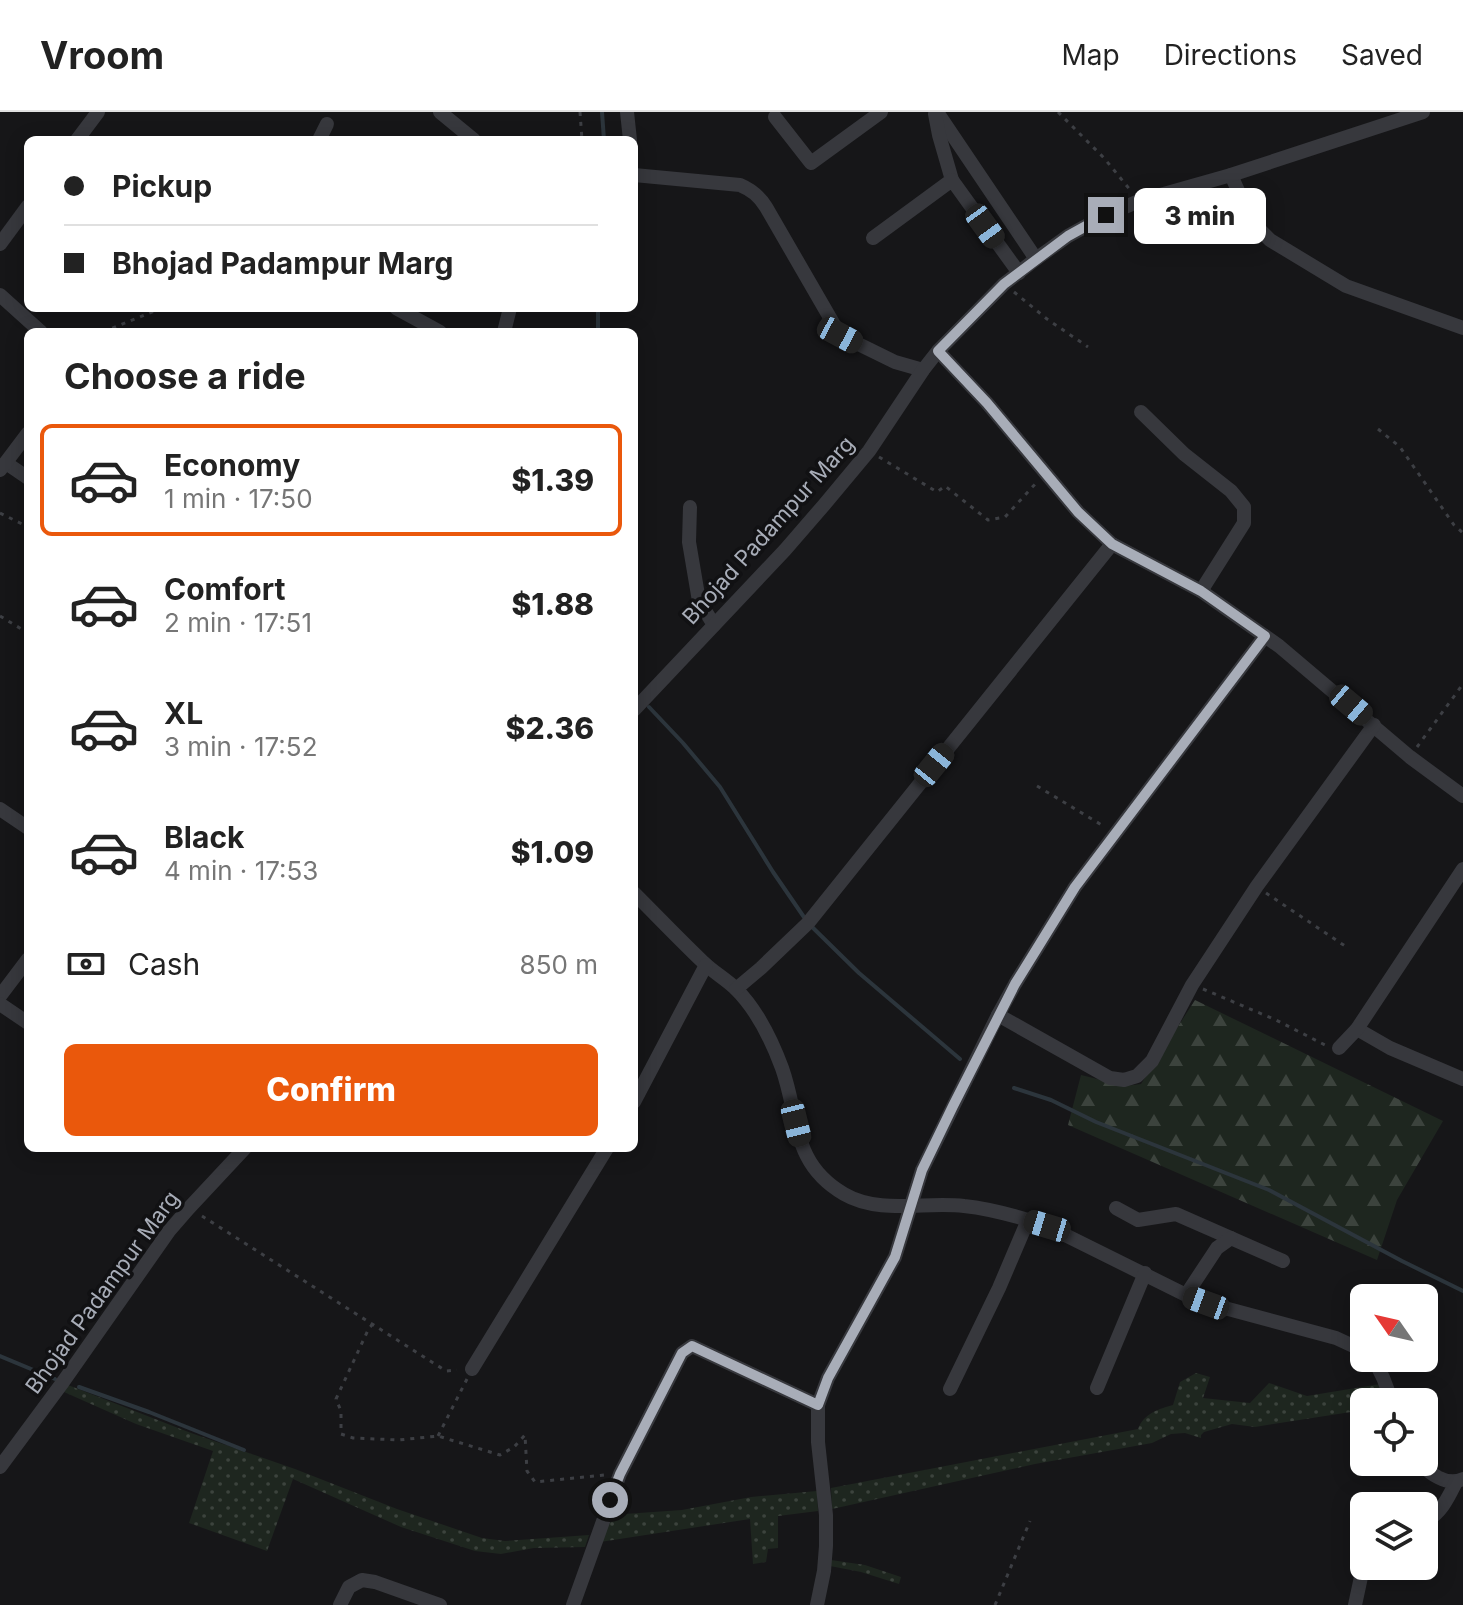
<!DOCTYPE html>
<meta charset="utf-8">
<style>
:root{--surface:#fff;--page:#f6f6f6;--text:#222;--muted:#767676;--line:#e0e0e0;--accent:#ea580c}
body{margin:0;font-family:Inter,sans-serif;background:var(--page);color:var(--text);height:100vh;display:flex;flex-direction:column;font-size:30px;white-space:nowrap}
*{box-sizing:border-box;margin:0}
p{font-size:26px;color:var(--muted)}
.icon{flex:none;width:44px;height:44px;fill:none;stroke:currentColor;stroke-width:2;stroke-linecap:round;stroke-linejoin:round}
.map{position:relative;flex:1;overflow:hidden}
.sheet{position:absolute;left:24px;top:216px;width:614px;height:824px;display:flex;flex-direction:column;background:var(--surface);border-radius:12px;box-shadow:0 4px 20px #0003}
.sheet>*{flex:none}
.banner{position:absolute;left:24px;top:24px;width:614px;height:176px;border-radius:12px;box-shadow:0 4px 20px #0003;display:grid;align-content:center;height:176px;padding:0 40px;background:var(--surface)}
.needle{width:52px;rotate:304deg}
.buttons{position:absolute;left:1350px;top:1172px;display:grid;gap:16px}
.buttons a{display:grid;place-items:center;width:88px;height:88px;border-radius:12px;background:var(--surface);box-shadow:0 4px 20px #0003;font-size:40px}
.end{position:absolute;width:36px;height:36px;margin:-18px;border:10px solid #a8adb8;background:#111;box-shadow:0 0 0 4px #111}
.from{border-radius:50%}
.bubble{position:absolute;height:56px;border-radius:12px;background:var(--surface);box-shadow:0 4px 20px #0003;font-size:26px;font-weight:800;line-height:56px;text-align:center}
.car{position:absolute;width:24px;height:48px;margin:-24px -12px;border-radius:10px;box-shadow:0 0 6px 2px #0007;background:linear-gradient(#222 24%,#8ab4d8 0 40%,#222 0 76%,#8ab4d8 0 86%,#222 0)}
.banner b{display:flex;align-items:center;gap:28px;height:76px;font-size:30px}
.banner b+b{border-top:2px solid var(--line)}
.banner i{width:20px;height:20px;background:var(--text)}
ul{padding:0;list-style:none}
li{display:flex;align-items:center;gap:24px;height:112px;margin:0 16px 12px;padding:0 24px;border:4px solid transparent;border-radius:12px}
li div{flex:1}
li b{display:block;font-size:30px}
li em{font-style:normal;font-weight:800}
li.selected{border-color:var(--accent)}
li>.icon{width:72px;height:72px;stroke-width:1.5}
h2{padding:0 40px;font-size:36px;line-height:96px}
.pay{display:flex;align-items:center;gap:20px;height:88px;padding:0 40px;font-size:30px}
.pay p{margin-inline-start:auto}
.cta{display:flex;gap:16px;margin-top:auto;padding:16px 40px}
.cta a{flex:1;height:92px;border-radius:12px;background:var(--accent);color:#fff;font-size:32px;font-weight:800;line-height:92px;text-align:center}
header{display:flex;align-items:center;gap:48px;box-sizing:border-box;height:112px;padding:0 40px;background:var(--surface);border-bottom:2px solid var(--line)}
header strong{font-size:38px}
nav{display:flex;gap:44px;margin-inline-start:auto;font-size:28px}
.map>svg:first-child{display:block}
.grass{fill:url(#grass-dots)}
.forest{fill:url(#forest-firs)}
.lines{fill:none;stroke-linecap:round;stroke-linejoin:round}
.stream{stroke:#2c353c;stroke-width:4}
.path{stroke:#3d3f44;stroke-width:3;stroke-dasharray:4 6;stroke-linecap:butt}
.minor{stroke:#37383d;stroke-width:14}
.route{stroke:#a8adb8;stroke-width:10}
.labels{text-anchor:middle;dominant-baseline:central;stroke-width:7;stroke-linejoin:round;paint-order:stroke}
.street-label{font-size:22px;fill:#a8adb8;stroke:#111113}
</style>
<header>
<strong>Vroom</strong>
<nav><a>Map</a><a>Directions</a><a>Saved</a></nav>
</header>
<div class="map">
<svg width="1463" height="1493" viewBox="0 0 1463 1493">
<defs>
<pattern id="grass-dots" width="8" height="8" patternUnits="userSpaceOnUse" patternTransform="scale(2)"><rect width="8" height="8" fill="#1e261f"/><path d="M2 2h.1M6 6h.1" fill="none" stroke="#3c433d" stroke-width="1.8" stroke-linecap="round"/></pattern>
<pattern id="forest-firs" width="22" height="20" patternUnits="userSpaceOnUse" patternTransform="scale(2)"><rect width="22" height="20" fill="#1e261f"/><path d="M5 1l3.5 6h-7zM16 11l3.5 6h-7z" fill="#3c433d"/></pattern>
</defs>
<rect width="100%" height="100%" fill="#161618"/>
<g class="grass">
<path d="M1196,1261L1210,1265L1203,1286L1250,1291L1269,1271L1307,1284L1380,1272L1385,1290H1364V1298L1267,1313L1255,1315L1232,1312L1204,1320L1201,1323V1326L1185,1321L1171,1322L1152,1331L1035,1352L832,1397L831,1376L1138,1317C1144,1301 1159,1297 1173,1293L1180,1270Z"/>
<polygon points="68,1273 191,1321 295,1357 397,1397 482,1426 505,1429 589,1423 585,1435 534,1436 501,1442 475,1439 401,1415 293,1367 267,1439 189,1411 213,1339 136,1312 64,1280"/>
<polygon points="817,1379 818,1399 778,1404 778,1436 768,1437 766,1450 753,1452 750,1407 600,1430 610,1403 682,1398 751,1385"/>
<polygon points="831,1448 865,1453 901,1465 899,1472 861,1460 830,1454"/>
</g>
<polygon class="forest" points="1195,888 1443,1009 1397,1088 1377,1148 1068,1013 1081,963 1126,974 1141,972"/>
<g class="lines">
<g class="stream">
<polyline points="602,0 604,28"/>
<polyline points="598,220 598,196"/>
<polyline points="634,578 635,580"/>
<polyline points="649,595 683,631 720,675 773,760 808,811 859,861 960,947"/>
<polyline points="1014,976 1051,988 1096,1010 1269,1078 1402,1149 1463,1179"/>
<polyline points="0,1244 55,1267"/>
<polyline points="79,1275 149,1300 244,1338"/>
</g>
<g class="path">
<polyline points="580,0 582,28"/>
<polyline points="1058,0 1104,46 1131,79"/>
<polyline points="1014,180 1047,207 1088,235"/>
<polyline points="103,220 157,198"/>
<polyline points="1378,317 1400,335 1454,413 1463,421"/>
<polyline points="879,345 937,380 945,374 988,408 1005,405 1037,370"/>
<polyline points="0,401 28,415"/>
<polyline points="0,504 28,521"/>
<polyline points="1417,635 1463,572"/>
<polyline points="1037,674 1105,715"/>
<polyline points="1266,781 1345,834"/>
<polyline points="1203,877 1276,908 1327,934"/>
<polyline points="202,1104 446,1259 457,1258"/>
<polyline points="373,1212 369,1216 336,1287 341,1299 341,1322 353,1326 399,1328 438,1324 500,1343 514,1335 525,1323 527,1359 535,1370 604,1363"/>
<polyline points="438,1324 467,1267"/>
<polyline points="995,1493 1030,1409"/>
</g>
<g class="minor">
<polyline points="440,0 474,28"/>
<polyline points="627,0 630,28"/>
<polyline points="937,0 1036,147"/>
<polyline points="935,2 939,23 952,68"/>
<polyline points="775,5 811,51 881,0"/>
<polyline points="77,28 98,0"/>
<polyline points="319,28 327,12"/>
<path d="M634,63L740,73C752,78 759,84 766,95L840,223L895,250L923,258"/>
<polyline points="1231,63 1252,110 1270,128 1346,174 1463,216"/>
<polyline points="873,126 952,68 1019,161"/>
<polyline points="0,132 28,94"/>
<polyline points="0,183 41,220"/>
<polyline points="396,196 440,220"/>
<polyline points="504,220 510,196"/>
<polyline points="938,239 987,291 1078,400 1112,432 1201,479 1279,534 1410,645 1463,684"/>
<polyline points="1141,300 1184,342 1231,379 1244,395 1244,411 1201,479"/>
<polyline points="6,351 28,366"/>
<polyline points="0,358 28,321"/>
<polyline points="690,395 689,430 699,489 714,513"/>
<polyline points="634,598 785,438 824,393 869,339 923,258 938,239 1004,172 1036,147 1068,124 1106,103 1139,89 1231,63 1423,0"/>
<polyline points="0,697 28,716"/>
<path d="M634,781C657,804 680,828 703,850C713,860 726,867 736,877C757,898 772,929 782,956C800,1007 791,1051 844,1082C880,1103 926,1089 964,1094C993,1097 1020,1105 1047,1114L1186,1183L1206,1191L1336,1226L1364,1239"/>
<polyline points="736,877 761,856 808,811 1112,432"/>
<polyline points="0,884 28,847"/>
<polyline points="0,892 28,911"/>
<polyline points="998,903 1110,966 1124,968 1137,964 1152,949 1192,873 1257,774 1374,613"/>
<polyline points="1357,917 1390,936 1463,967"/>
<polyline points="1339,936 1357,917 1463,757"/>
<polyline points="634,990 706,853"/>
<polyline points="1116,1096 1138,1108 1176,1102 1283,1149"/>
<polyline points="1186,1183 1217,1136 1231,1126"/>
<path d="M1372,1246C1382,1260 1387,1273 1391,1290"/>
<polyline points="472,1257 607,1036"/>
<polyline points="1097,1276 1145,1161"/>
<polyline points="950,1277 999,1176 1028,1108"/>
<path d="M1418,1350C1430,1361 1446,1375 1463,1367"/>
<polyline points="0,1355 63,1270 169,1119 189,1096 245,1036"/>
<path d="M1424,1410C1441,1402 1448,1386 1456,1370"/>
<polyline points="340,1493 349,1475 362,1468 375,1470 440,1493"/>
<polyline points="573,1493 620,1362 682,1241 692,1234 818,1293"/>
<polyline points="817,1493 824,1459 826,1434 826,1403 818,1330 818,1293 828,1266 895,1145 922,1058 998,903 1015,872 1075,775 1265,524"/>
<polyline points="1355,1493 1364,1451"/>
</g>
</g>
<g class="lines">
<polyline class="route" points="610,1388 620,1362 682,1241 692,1234 818,1293 828,1266 895,1145 922,1058 953,994 1015,872 1075,775 1265,524 1201,479 1112,432 1078,400 987,291 938,239 1004,172 1068,124 1106,103"/>
</g>
<g class="labels">
<g class="street-label">
<text transform="translate(768 418) rotate(-48)">Bhojad Padampur Marg</text>
<text transform="translate(102 1180) rotate(-54)">Bhojad Padampur Marg</text>
</g>
</g>
</svg>
<div class="buttons">
<a><svg class="needle" viewBox="-14 -14 28 28"><path d="M0-13l5 13h-10z" fill="#e53935"/><path d="M0 13l5-13h-10z" fill="#767676"/></svg></a>
<a><svg class="icon" aria-label="locate" viewBox="0 0 24 24"><circle cx="12" cy="12" r="6"/><path d="M12 2v4M12 18v4M2 12h4M18 12h4"/></svg></a>
<a><svg class="icon" aria-label="layers" viewBox="0 0 24 24"><path d="M12 4l9 5-9 5-9-5zM3 14l9 5 9-5"/></svg></a>
</div>
<i class="end from" style="left:610px;top:1388px"></i>
<i class="end" style="left:1106px;top:103px"></i>
<div class="bubble" style="left:1134px;top:76px;width:132px">3 min</div>
<i class="car" style="left:985px;top:114px;rotate:144deg"></i>
<i class="car" style="left:840px;top:223px;rotate:118deg"></i>
<i class="car" style="left:1351px;top:593px;rotate:130deg"></i>
<i class="car" style="left:934px;top:653px;rotate:39deg"></i>
<i class="car" style="left:796px;top:1011px;rotate:166deg"></i>
<i class="car" style="left:1047px;top:1114px;rotate:287deg"></i>
<i class="car" style="left:1206px;top:1191px;rotate:290deg"></i>
<div class="banner">
<b><i class="from"></i>Pickup</b>
<b><i></i>Bhojad Padampur Marg</b>
</div>
<section class="sheet">
<h2>Choose a ride</h2>
<ul>
<li class="selected"><svg class="icon" aria-label="car" viewBox="0 0 24 24"><path d="M5 17H2v-5l4-1 3-4h7l3 4 3 1v5h-3M9 17h6M6 11h13"/><circle cx="7" cy="17" r="2"/><circle cx="17" cy="17" r="2"/></svg><div><b>Economy</b><p>1 min · 17:50</p></div><em>$1.39</em></li>
<li><svg class="icon" aria-label="car" viewBox="0 0 24 24"><path d="M5 17H2v-5l4-1 3-4h7l3 4 3 1v5h-3M9 17h6M6 11h13"/><circle cx="7" cy="17" r="2"/><circle cx="17" cy="17" r="2"/></svg><div><b>Comfort</b><p>2 min · 17:51</p></div><em>$1.88</em></li>
<li><svg class="icon" aria-label="car" viewBox="0 0 24 24"><path d="M5 17H2v-5l4-1 3-4h7l3 4 3 1v5h-3M9 17h6M6 11h13"/><circle cx="7" cy="17" r="2"/><circle cx="17" cy="17" r="2"/></svg><div><b>XL</b><p>3 min · 17:52</p></div><em>$2.36</em></li>
<li><svg class="icon" aria-label="car" viewBox="0 0 24 24"><path d="M5 17H2v-5l4-1 3-4h7l3 4 3 1v5h-3M9 17h6M6 11h13"/><circle cx="7" cy="17" r="2"/><circle cx="17" cy="17" r="2"/></svg><div><b>Black</b><p>4 min · 17:53</p></div><em>$1.09</em></li>
</ul>
<div class="pay"><svg class="icon" aria-label="cash" viewBox="0 0 24 24"><path d="M3 7h18v10H3z"/><circle cx="12" cy="12" r="2"/></svg>Cash<p>850 m</p></div>
<div class="cta"><a>Confirm</a></div>
</section>
</div>
